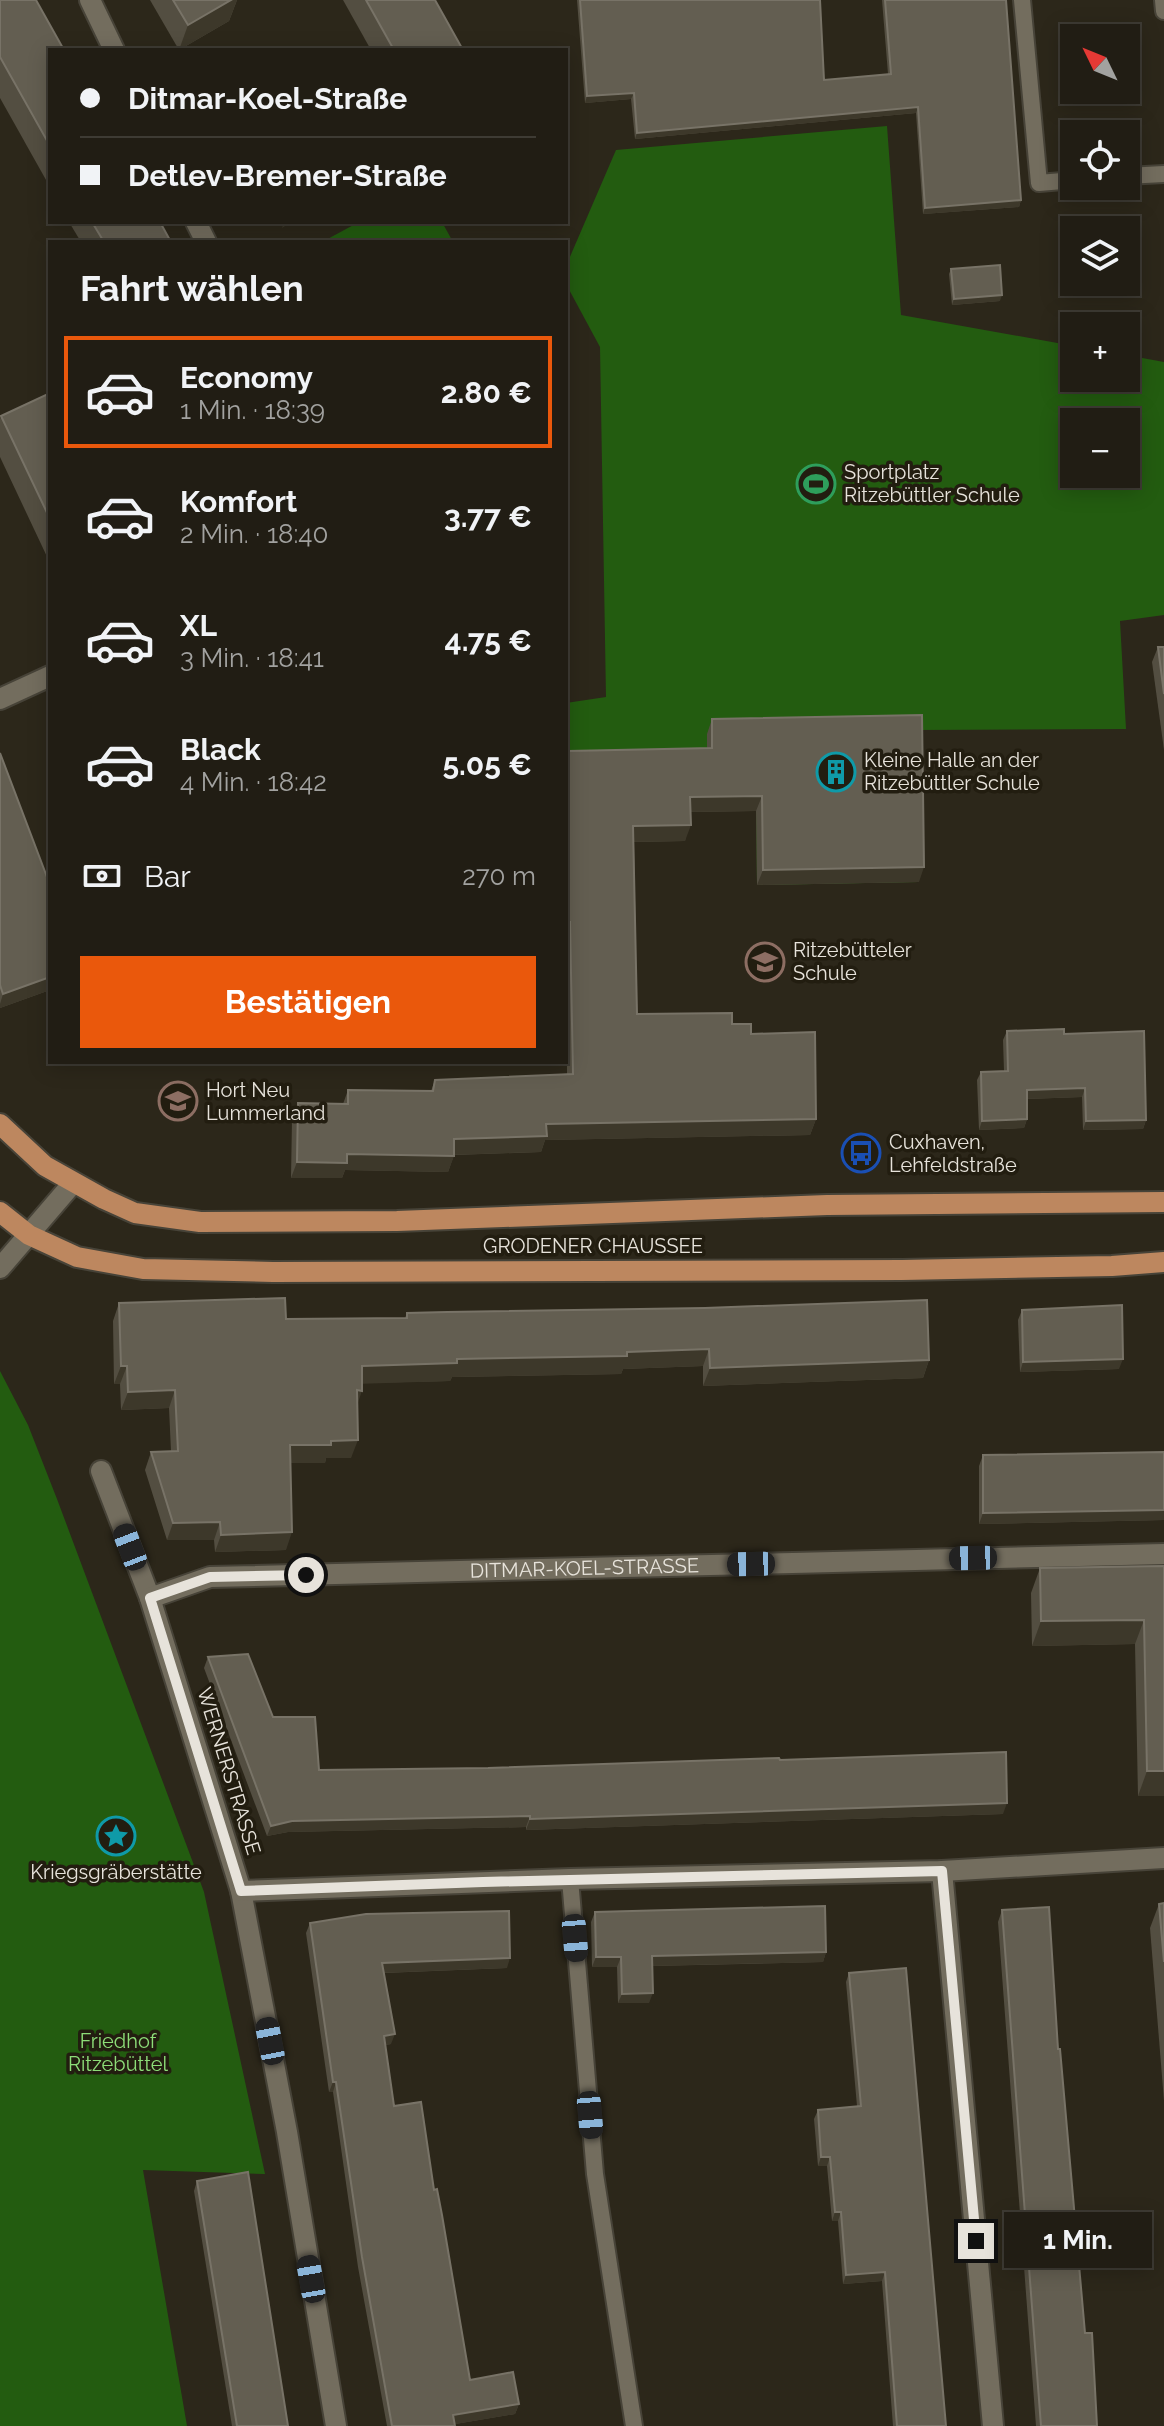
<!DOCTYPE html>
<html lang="de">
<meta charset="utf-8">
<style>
:root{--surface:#211d14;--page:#29261d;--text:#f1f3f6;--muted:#a2a2a0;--line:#3e3b34;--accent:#ea580c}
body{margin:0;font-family:Raleway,sans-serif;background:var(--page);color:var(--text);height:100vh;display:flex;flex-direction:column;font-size:30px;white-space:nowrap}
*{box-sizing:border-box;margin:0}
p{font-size:26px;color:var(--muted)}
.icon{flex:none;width:44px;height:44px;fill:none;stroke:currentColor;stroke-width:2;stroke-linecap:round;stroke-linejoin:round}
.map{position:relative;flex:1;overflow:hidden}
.details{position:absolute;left:48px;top:240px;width:520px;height:824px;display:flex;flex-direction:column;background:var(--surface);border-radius:0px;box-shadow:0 4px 20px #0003,0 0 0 2px var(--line)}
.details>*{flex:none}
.guide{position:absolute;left:48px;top:48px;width:520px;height:176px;border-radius:0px;box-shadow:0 4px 20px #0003,0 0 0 2px var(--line);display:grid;align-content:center;height:176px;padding:0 32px;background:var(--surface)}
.needle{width:52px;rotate:313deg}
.controls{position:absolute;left:1060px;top:24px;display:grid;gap:16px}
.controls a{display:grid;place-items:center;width:80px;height:80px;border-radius:0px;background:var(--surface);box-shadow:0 4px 20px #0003,0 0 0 2px var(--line);font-size:40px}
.end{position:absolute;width:36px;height:36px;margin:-18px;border:10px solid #e7e3db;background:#111;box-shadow:0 0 0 4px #111}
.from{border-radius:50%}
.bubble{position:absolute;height:56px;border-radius:0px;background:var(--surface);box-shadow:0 4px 20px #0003,0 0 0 2px var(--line);font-size:26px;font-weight:700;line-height:56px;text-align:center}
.car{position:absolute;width:24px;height:48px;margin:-24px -12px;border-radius:10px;box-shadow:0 0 6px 2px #0007;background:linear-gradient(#222 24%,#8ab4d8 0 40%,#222 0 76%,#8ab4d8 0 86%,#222 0)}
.guide b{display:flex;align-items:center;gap:28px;height:76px;font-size:30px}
.guide b+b{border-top:2px solid var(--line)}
.guide i{width:20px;height:20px;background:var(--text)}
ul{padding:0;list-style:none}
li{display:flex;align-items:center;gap:24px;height:112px;margin:0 16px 12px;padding:0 16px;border:4px solid transparent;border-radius:0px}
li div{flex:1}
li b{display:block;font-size:30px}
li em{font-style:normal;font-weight:700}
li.selected{border-color:var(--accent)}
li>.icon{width:72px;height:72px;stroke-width:1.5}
h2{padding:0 32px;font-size:36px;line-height:96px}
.pay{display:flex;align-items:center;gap:20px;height:88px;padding:0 32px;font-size:30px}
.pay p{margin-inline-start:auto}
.cta{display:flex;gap:16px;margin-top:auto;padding:16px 32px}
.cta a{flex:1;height:92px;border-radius:0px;background:var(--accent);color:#fff;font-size:32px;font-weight:700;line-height:92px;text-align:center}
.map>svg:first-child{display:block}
.green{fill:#235c10;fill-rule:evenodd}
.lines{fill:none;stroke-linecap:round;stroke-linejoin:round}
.lane-casing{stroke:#474338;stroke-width:20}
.street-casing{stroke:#474338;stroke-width:24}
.primary-casing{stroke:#474338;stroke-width:24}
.lane{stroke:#736d5e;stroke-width:16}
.street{stroke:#736d5e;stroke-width:20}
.primary{stroke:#bd875f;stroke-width:20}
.wall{fill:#534e41}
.shaded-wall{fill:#3d382a}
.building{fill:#635e51;stroke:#787367;stroke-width:2}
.route{stroke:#e7e3db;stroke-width:10}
.labels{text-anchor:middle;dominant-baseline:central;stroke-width:7;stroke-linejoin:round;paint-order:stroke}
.poi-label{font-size:20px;fill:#e7e3db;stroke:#221d10;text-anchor:start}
.street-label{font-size:20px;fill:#e7e3db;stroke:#221d10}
.park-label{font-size:20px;fill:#8ddd78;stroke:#221d10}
</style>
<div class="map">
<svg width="1164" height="2426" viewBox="0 0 1164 2426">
<rect width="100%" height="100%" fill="#2c271a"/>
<g class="green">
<path d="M887,126L901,315L1074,346V378H1126V355L1164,362V615L1120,621L1126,729L917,730L919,882L757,885L755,733L707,761L566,766V703L606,697L600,347L566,284V266L616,150ZM1074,422H1126V474H1074Z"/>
<polygon points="359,222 442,222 453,242 322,242"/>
<polygon points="0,1371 28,1425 57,1499 204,1892 265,2174 143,2170 187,2426 0,2426"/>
</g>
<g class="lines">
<g class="lane-casing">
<g id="lane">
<polyline points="1022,0 1039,183 1074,180"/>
<polyline points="1163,0 1164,11"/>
<polyline points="1126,176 1164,174"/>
<polyline points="570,1879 595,2174 634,2426"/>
</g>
</g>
<g class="street-casing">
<g id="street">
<polyline points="90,0 114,50"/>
<polyline points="196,222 206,242"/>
<polyline points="0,699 50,676"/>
<polyline points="0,1268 73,1183"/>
<polyline points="101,1471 150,1598 241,1891 287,2132 336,2426"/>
<path id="s1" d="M150,1598L210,1577L1164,1554"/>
<polyline points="942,1871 993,2426"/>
<polyline points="241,1891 570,1879 942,1871 1164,1858"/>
</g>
</g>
<g class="primary-casing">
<g id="primary">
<polyline points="0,1124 45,1166 104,1199 135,1213 200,1222 397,1221 827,1205 1164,1202"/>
<polyline points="0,1212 29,1235 77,1257 143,1269 273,1272 902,1270 1112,1266 1164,1262"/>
</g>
</g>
<use href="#lane" class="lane"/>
<use href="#street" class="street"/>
<use href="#primary" class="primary"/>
</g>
<g class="wall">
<polygon points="0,0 50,50 50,187 0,98"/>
<polygon points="150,0 237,0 229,21 179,50"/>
<polygon points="343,0 435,0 463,50 371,50"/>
<polygon points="577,0 820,0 824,80 888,74 882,0 1006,0 1021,200 1019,207 923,214 916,113 635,139 631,99 585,103"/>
<polygon points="69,222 160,222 171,242 81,242"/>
<polygon points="951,269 1000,301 952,305 949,274"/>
<polygon points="50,393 50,563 0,457 0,419 1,416"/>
<polygon points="1158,647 1164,647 1164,750 1152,662"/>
<polygon points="712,719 919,882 757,885 756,811 691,812 685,841 634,842 637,1014 732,1024 751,1034 816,1119 810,1135 545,1140 541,1152 454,1155 448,1172 345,1170 342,1178 291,1178 292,1119 298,1103 343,1104 348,1090 431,1091 435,1080 567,1075 566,755 568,751 707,748 707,734"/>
<polygon points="0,753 50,885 50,990 0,1008"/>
<polygon points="1007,1031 1064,1034 1146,1120 1143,1129 1083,1130 1082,1097 1027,1099 1027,1119 1024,1128 979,1130 977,1080 981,1072 1004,1071 1003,1040"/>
<polygon points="119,1303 286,1319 405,1318 407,1313 929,1360 923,1378 703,1386 703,1366 623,1369 621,1374 452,1377 450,1381 362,1383 357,1404 351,1458 326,1458 325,1463 290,1463 286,1550 215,1552 214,1540 167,1540 145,1470 151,1452 171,1451 169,1408 121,1410 120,1384 114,1384 113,1321"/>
<polygon points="1022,1310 1119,1369 1020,1372 1018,1320"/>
<polygon points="1164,1452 1164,1520 979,1524 979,1466 983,1455"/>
<polygon points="1164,1566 1164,1796 1138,1796 1135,1644 1032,1646 1031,1593 1040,1568"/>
<polygon points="208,1657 273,1717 319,1770 488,1768 780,1760 1003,1814 526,1830 526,1827 288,1832 267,1836 204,1668"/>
<polygon points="1164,1903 1164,2101 1150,1928 1159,1904"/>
<polygon points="1002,1910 1058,2049 1085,2333 1097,2426 1036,2426 998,1922"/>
<polygon points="595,1912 826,1952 823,1962 652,1966 649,2003 618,2003 617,1967 592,1967 591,1922"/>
<polygon points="310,1923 507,1968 384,1973 391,2044 385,2045 394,2106 434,2190 470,2380 519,2404 515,2414 455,2424 455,2426 387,2426 358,2267 333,2092 329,2092 306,1933"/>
<polygon points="849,1973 946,2426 893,2426 882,2281 843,2284 838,2221 832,2221 827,2166 818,2166 814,2119 818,2110 857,2106 846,1982"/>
<polygon points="197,2181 288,2426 232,2426 194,2191"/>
</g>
<g class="shaded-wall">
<polygon points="231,0 237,0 229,21 179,50 188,25"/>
<polygon points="634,93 631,99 585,103 587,96"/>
<polygon points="918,107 916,113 635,139 637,133"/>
<polygon points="1021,200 1019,207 923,214 925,208"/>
<polygon points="284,222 291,222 282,228"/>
<polygon points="1002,295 1000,301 952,305 954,299"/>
<polygon points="762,796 756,811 685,812 690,797"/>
<polygon points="691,825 685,841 628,842 633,826"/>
<polygon points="924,867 919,882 757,885 763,870"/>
<polygon points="566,922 570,922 566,933"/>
<polygon points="50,977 50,990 0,1008 0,1004 3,994"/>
<polygon points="1085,1088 1082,1097 1024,1099 1027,1090"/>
<polygon points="816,1119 810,1135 545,1140 541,1152 448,1155 454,1139 546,1124"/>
<polygon points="1027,1119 1024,1128 979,1130 982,1121"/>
<polygon points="1146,1120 1143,1129 1083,1130 1086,1121"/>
<polygon points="347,1154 454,1156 448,1172 345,1170 342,1178 291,1178 297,1162"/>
<polygon points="709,1349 703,1366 623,1369 621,1374 452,1377 450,1381 355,1384 362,1366 457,1359"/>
<polygon points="1123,1359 1119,1369 1020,1372 1023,1362"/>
<polygon points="929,1360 923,1378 703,1386 710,1368"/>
<polygon points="121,1366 127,1366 120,1384 114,1384"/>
<polygon points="175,1390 169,1408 121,1410 128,1392"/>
<polygon points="357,1390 362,1391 356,1408"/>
<polygon points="358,1440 351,1458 326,1458 325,1463 283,1463 290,1445 331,1441"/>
<polygon points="1164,1510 1164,1520 979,1524 983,1513"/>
<polygon points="220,1522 214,1540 167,1540 173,1523"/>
<polygon points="292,1532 286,1550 215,1552 221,1535"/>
<polygon points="1144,1620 1135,1644 1032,1646 1041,1621"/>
<polygon points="1147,1771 1164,1771 1164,1796 1138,1796"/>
<polygon points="1007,1803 1003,1814 526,1830 530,1819"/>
<polygon points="530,1816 526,1827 288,1832 267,1836 271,1826 292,1821"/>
<polygon points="826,1952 823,1962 649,1966 652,1956"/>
<polygon points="596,1957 621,1957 617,1967 592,1967"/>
<polygon points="510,1958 507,1968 379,1973 382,1963"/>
<polygon points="653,1993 649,2003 618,2003 622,1994"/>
<polygon points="395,2034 391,2044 380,2046 384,2036"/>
<polygon points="333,2082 336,2082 333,2092 329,2092"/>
<polygon points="821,2157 830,2157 827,2166 818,2166"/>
<polygon points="835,2212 841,2212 838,2221 832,2221"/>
<polygon points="885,2272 882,2281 843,2284 846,2275"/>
<polygon points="519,2404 515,2414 450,2425 453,2415"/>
</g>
<g class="building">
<polygon points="0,0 36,0 64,50 50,50 50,146 0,57"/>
<polygon points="173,0 231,0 188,25"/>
<polygon points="366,0 435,0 463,50 394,50"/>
<polygon points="580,0 820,0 824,80 891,74 885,0 1006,0 1021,200 925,208 918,107 637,133 634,93 587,96"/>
<polygon points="92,222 160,222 171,242 104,242"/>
<polygon points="1000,265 1002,295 954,299 951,269"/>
<polygon points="50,393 50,519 1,416"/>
<polygon points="1158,647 1164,647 1164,694"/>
<polygon points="922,715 924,867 763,870 762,796 690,797 691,825 633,826 637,1014 732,1013 732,1024 751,1024 751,1034 815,1032 816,1119 546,1124 547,1136 454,1139 454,1156 347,1154 347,1163 297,1162 298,1103 348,1104 348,1090 433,1091 435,1080 573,1074 570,922 566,922 566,876 569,878 568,751 712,748 712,719"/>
<polygon points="0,753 50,885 50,977 3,994 0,985"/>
<polygon points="1064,1029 1064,1034 1144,1031 1146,1120 1086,1121 1085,1088 1027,1090 1027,1119 982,1121 981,1072 1008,1071 1007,1031"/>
<polygon points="285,1298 286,1319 407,1318 407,1313 447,1312 705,1308 927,1300 929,1360 710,1368 709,1349 627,1352 627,1356 457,1359 457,1363 362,1366 362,1391 357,1390 358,1440 331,1441 331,1445 290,1445 292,1532 221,1535 220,1522 173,1523 151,1452 178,1451 175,1390 128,1392 127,1366 121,1366 119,1303"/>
<polygon points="1122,1305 1123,1359 1023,1362 1022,1310"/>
<polygon points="1164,1452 1164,1510 983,1513 983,1455"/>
<polygon points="1164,1566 1164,1771 1147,1771 1144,1620 1041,1621 1040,1568"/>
<polygon points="248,1654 273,1717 315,1717 319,1770 488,1768 779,1758 780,1760 1006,1752 1007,1803 530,1819 530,1816 292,1821 271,1826 208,1657"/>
<polygon points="1164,1903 1164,1962 1159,1904"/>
<polygon points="825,1906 826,1952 652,1956 653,1993 622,1994 621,1957 596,1957 595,1912"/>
<polygon points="1049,1907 1058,2049 1060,2049 1085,2333 1092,2333 1097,2426 1041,2426 1002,1910"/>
<polygon points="509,1911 510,1958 382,1963 395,2034 384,2036 394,2106 421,2102 434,2190 437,2189 442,2215 470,2380 513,2372 519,2404 453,2415 455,2426 392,2426 362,2257 336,2082 333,2082 310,1923 366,1914"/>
<polygon points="906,1968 946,2426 897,2426 885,2272 846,2275 841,2212 835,2212 830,2157 821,2157 818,2110 861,2106 849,1973"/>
<polygon points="248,2172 288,2426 237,2426 197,2181"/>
</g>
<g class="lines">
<polyline class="route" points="306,1575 210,1577 150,1598 241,1891 483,1882 942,1871 976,2241"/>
</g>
<defs>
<g id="stadium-ring" transform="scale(2)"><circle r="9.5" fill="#221d10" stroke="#2e9e5b" stroke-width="1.5"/><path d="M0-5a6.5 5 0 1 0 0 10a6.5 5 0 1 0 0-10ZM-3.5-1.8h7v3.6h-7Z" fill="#2e9e5b"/></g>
<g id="building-ring" transform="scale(2)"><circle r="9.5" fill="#221d10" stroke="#0f9aa8" stroke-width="1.5"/><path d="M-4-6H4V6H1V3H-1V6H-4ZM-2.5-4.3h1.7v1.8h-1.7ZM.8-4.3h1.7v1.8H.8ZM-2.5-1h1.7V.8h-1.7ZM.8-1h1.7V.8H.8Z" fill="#0f9aa8"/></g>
<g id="school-ring" transform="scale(2)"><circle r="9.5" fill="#221d10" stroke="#8d6e63" stroke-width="1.5"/><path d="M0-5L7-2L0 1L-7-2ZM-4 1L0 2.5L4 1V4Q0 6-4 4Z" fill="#8d6e63"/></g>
<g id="bus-ring" transform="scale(2)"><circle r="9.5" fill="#221d10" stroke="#1a4fb4" stroke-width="1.5"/><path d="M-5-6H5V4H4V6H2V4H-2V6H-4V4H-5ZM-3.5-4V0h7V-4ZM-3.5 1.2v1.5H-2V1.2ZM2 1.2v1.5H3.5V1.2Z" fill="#1a4fb4"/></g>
<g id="sight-ring" transform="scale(2)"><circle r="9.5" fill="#221d10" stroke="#0f9aa8" stroke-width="1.5"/><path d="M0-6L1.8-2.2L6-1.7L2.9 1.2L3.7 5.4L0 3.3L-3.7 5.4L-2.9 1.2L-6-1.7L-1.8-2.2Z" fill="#0f9aa8"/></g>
</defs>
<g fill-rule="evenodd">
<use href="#stadium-ring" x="816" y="484"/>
<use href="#building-ring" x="836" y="772"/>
<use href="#school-ring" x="765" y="962"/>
<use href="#school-ring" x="178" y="1101"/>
<use href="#bus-ring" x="861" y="1153"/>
<use href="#sight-ring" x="116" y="1836"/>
</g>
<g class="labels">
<g class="poi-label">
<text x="844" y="472">Sportplatz<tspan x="844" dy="23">Ritzebüttler Schule</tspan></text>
<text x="864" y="760">Kleine Halle an der<tspan x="864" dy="23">Ritzebüttler Schule</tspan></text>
<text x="793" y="950">Ritzebütteler<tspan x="793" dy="23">Schule</tspan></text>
<text x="206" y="1090">Hort Neu<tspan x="206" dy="23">Lummerland</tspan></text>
<text x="889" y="1142">Cuxhaven,<tspan x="889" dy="23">Lehfeldstraße</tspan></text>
<text x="116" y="1872" text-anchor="middle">Kriegsgräberstätte</text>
</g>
<g class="street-label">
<text x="593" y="1246">GRODENER CHAUSSEE</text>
<text stroke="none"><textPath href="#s1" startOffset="438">DITMAR-KOEL-STRASSE</textPath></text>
<text transform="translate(229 1771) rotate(73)">WERNERSTRASSE</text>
</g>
<g class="park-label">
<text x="118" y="2041">Friedhof<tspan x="118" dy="23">Ritzebüttel</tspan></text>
</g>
</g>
</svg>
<div class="controls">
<a><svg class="needle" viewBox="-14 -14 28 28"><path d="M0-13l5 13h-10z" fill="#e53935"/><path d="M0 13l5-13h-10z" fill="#a2a2a0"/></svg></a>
<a><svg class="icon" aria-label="locate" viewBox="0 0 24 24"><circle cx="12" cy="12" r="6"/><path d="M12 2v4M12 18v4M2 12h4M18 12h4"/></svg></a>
<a><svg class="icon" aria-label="layers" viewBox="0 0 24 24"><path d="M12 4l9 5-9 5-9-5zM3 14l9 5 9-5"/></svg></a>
<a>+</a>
<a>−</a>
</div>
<i class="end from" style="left:306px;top:1575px"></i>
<i class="end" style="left:976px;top:2241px"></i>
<div class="bubble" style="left:1004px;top:2212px;width:148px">1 Min.</div>
<i class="car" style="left:130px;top:1547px;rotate:339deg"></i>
<i class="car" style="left:973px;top:1558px;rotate:269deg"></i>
<i class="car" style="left:751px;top:1564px;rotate:269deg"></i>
<i class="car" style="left:575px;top:1938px;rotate:175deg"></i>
<i class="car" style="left:270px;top:2041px;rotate:349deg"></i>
<i class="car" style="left:590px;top:2115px;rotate:175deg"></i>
<i class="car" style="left:311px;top:2279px;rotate:350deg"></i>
<div class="guide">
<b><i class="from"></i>Ditmar-Koel-Straße</b>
<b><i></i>Detlev-Bremer-Straße</b>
</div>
<section class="details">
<h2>Fahrt wählen</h2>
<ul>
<li class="selected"><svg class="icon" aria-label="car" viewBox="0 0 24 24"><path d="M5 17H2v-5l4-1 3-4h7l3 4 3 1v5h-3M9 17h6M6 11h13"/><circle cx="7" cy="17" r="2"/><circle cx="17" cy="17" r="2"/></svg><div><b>Economy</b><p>1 Min. · 18:39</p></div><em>2.80 €</em></li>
<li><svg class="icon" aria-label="car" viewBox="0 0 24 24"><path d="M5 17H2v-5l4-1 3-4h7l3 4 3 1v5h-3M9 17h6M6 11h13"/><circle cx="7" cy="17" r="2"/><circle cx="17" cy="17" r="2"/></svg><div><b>Komfort</b><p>2 Min. · 18:40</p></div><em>3.77 €</em></li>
<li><svg class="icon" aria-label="car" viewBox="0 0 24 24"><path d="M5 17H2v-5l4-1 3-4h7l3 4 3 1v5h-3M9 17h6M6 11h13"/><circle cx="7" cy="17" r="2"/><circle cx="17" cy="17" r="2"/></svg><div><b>XL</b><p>3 Min. · 18:41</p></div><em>4.75 €</em></li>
<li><svg class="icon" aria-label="car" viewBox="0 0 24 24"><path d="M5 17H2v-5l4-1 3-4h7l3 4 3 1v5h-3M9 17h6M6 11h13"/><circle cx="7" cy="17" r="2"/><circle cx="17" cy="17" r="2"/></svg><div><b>Black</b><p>4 Min. · 18:42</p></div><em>5.05 €</em></li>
</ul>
<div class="pay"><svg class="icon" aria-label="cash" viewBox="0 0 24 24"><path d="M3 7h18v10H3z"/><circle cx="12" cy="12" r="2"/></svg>Bar<p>270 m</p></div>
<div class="cta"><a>Bestätigen</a></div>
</section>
</div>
